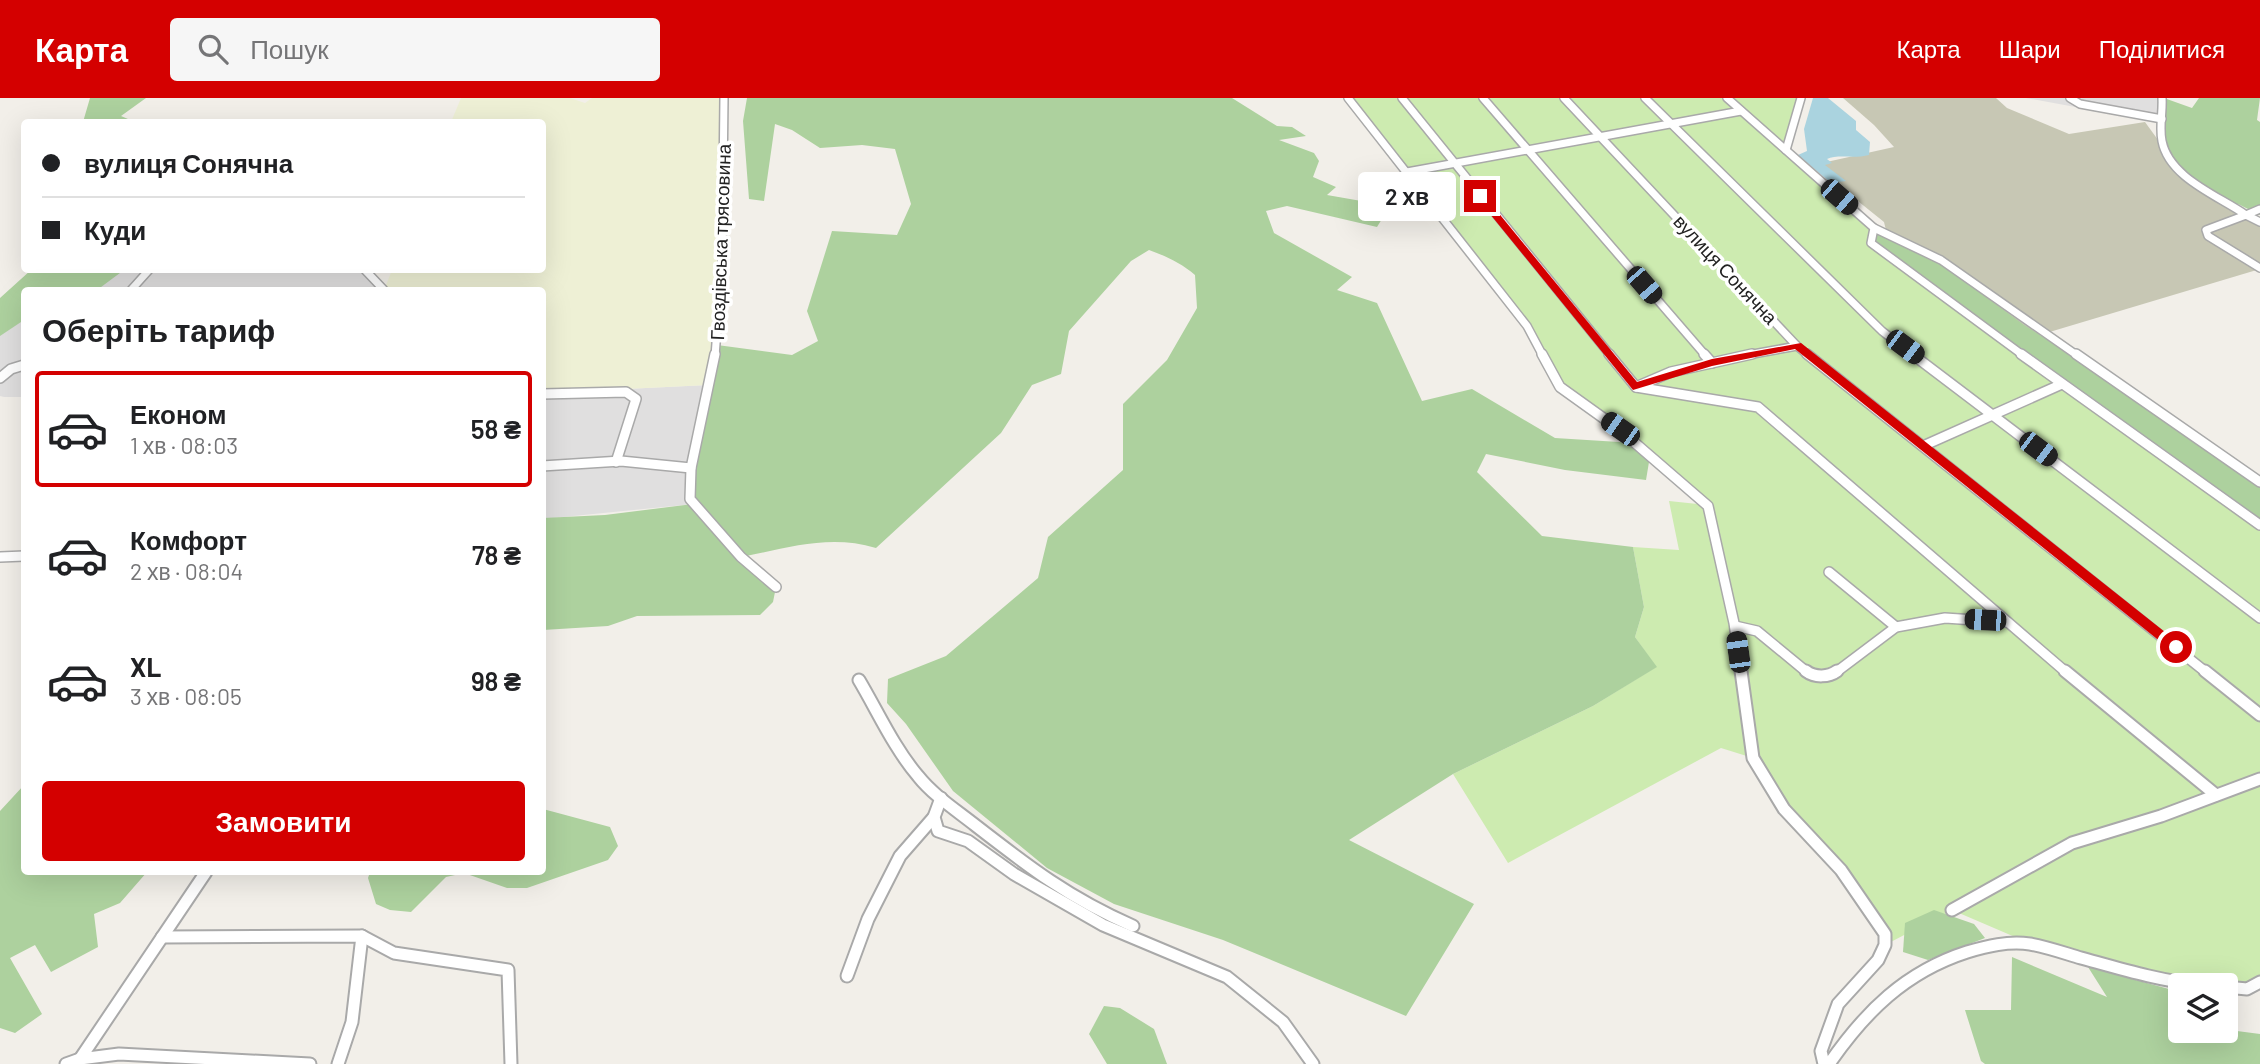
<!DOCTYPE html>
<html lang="uk">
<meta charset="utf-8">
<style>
:root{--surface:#fff;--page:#f6f6f6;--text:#202124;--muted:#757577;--line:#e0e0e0;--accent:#d40000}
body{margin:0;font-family:Barlow,sans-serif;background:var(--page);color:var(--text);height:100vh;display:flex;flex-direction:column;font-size:26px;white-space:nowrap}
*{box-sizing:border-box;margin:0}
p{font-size:23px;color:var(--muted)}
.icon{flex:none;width:38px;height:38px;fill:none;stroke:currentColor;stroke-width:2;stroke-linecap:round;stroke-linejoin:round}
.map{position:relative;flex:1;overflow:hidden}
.side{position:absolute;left:21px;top:189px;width:525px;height:588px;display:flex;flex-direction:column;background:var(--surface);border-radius:7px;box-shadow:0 7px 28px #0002}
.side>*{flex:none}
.top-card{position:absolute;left:21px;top:21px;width:525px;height:154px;border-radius:7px;box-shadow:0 7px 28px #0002;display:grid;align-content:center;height:154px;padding:0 21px;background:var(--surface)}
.tools{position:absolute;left:2168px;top:875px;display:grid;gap:14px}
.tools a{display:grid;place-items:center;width:70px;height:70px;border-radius:7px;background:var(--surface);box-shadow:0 7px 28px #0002;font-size:35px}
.end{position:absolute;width:32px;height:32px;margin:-16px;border:9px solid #d40000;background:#fff;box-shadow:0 0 0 4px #fff}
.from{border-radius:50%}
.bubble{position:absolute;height:49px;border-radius:7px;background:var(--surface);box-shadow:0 7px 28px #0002;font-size:23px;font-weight:600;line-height:49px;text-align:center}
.car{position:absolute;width:21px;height:42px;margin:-21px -10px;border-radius:9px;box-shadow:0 0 5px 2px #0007;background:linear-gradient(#222 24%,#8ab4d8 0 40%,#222 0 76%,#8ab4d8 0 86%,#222 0)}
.top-card b{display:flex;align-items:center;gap:24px;height:66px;font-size:26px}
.top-card b+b{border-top:2px solid var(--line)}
.top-card i{width:18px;height:18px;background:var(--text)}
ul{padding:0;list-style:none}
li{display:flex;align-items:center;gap:21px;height:116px;margin:0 14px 10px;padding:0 7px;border:4px solid transparent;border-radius:7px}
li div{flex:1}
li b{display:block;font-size:26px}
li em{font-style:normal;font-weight:600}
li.on{border-color:var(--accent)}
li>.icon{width:63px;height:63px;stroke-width:1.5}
h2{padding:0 21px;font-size:32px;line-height:84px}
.primary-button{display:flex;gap:14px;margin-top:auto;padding:14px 21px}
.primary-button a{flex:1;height:80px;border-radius:7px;background:var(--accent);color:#fff;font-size:28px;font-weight:600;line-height:80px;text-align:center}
header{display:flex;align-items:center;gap:42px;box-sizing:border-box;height:98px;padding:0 35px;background:var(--accent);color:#fff}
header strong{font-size:33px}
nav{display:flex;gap:38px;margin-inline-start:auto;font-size:24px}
.search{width:490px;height:63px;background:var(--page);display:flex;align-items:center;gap:18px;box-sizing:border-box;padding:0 24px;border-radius:7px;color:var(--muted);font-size:26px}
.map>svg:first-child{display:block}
.residential{fill:#e0dfdf}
.construction{fill:#c7c7b4}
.farmland{fill:#eef0d5}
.grass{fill:#cdebb0}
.forest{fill:#add19e}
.water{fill:#aad3df}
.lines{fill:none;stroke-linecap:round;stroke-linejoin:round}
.minor-far2-casing{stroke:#a9a9a9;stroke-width:10}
.minor-far1-casing{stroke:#a9a9a9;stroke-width:12}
.minor-casing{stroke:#a9a9a9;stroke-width:15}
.minor-far2{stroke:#fff;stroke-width:7}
.minor-far1{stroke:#fff;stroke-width:9}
.minor{stroke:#fff;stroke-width:11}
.route{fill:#d40000}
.labels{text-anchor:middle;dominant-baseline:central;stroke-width:7;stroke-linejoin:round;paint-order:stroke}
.street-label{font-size:19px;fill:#222;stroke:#fff}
</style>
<header>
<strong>Карта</strong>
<div class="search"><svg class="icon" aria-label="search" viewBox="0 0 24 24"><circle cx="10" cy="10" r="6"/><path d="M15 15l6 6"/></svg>Пошук</div>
<nav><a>Карта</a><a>Шари</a><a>Поділитися</a></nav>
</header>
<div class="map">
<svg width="2260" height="966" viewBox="0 0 2260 966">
<rect width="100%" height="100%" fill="#f2efe9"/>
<g class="residential">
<polygon points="2026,0 2162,0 2162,25"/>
<polygon points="64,172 365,172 384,192 38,192"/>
<polygon points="24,202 24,299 4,299 0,298 0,223"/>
<polygon points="708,287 694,406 543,421 543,295"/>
</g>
<polygon class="construction" points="1843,0 1996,0 2007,10 2069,36 2145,24 2187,82 2260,120 2260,171 2013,245 1892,157 1884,124 1813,67 1894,49 1874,27"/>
<polygon class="farmland" points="461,0 570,0 585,5 592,0 724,0 722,168 708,287 543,295 542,192 384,192 392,172 542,172 542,24 451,24"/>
<polygon class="grass" points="1348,0 1801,0 1786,52 1874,130 2260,427 2260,884 2201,887 2029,845 1952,812 1885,847 1879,825 1784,711 1753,660 1721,650 1508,765 1453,676 1593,608 1656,569 1635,539 1644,509 1633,449 1679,452 1669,403 1707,407 1560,289 1527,228"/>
<g class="forest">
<polygon points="90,0 146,0 121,18 135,24 83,24"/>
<path d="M747,0H1232L1277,28L1292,29L1306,38L1279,42L1314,55L1319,63L1313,79L1336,89L1327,97L1390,108L1377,129L1287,108L1266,113L1274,135L1352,179L1337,192L1377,205L1422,303L1472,291L1555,340L1635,345L1650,358L1646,382L1565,372L1486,356L1477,374L1542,438L1633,449L1644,509L1635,539L1657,569L1593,608L1453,676L1349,742L1474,806L1406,918L1223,842L1114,806L1047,770L953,693L906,626L887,605L888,581L946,558L1038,480L1048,439L1123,372V306L1167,262L1197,210L1195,177C1181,165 1166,158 1149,152L1131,163L1069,233L1061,276L1032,287L1001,335L876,450C829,436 788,450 742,459L776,489L773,504L760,517L637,518L608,528L543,532V420L605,417L693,406L690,401L717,247L792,257L818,243L807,213L832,133L897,137L911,106L895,51L862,47L820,50L792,32L775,26L764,103L749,101L743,23Z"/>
<polygon points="2164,0 2192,10 2199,0 2260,0 2257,22 2260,24 2260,117 2238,106 2230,106 2179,70 2165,53"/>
<polygon points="1874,130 1940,165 2024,227 2120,287 2260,384 2260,427 1871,145"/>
<polygon points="31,172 124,172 97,192 24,192 24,222 0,238 0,200"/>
<polygon points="24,687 24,774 147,774 120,805 94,816 98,849 51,874 35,847 10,860 42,916 15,935 0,930 0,713"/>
<polygon points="543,711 610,729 618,748 608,762 527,790 507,790 464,775 446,779 411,814 390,812 376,806 368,780 370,774 542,774"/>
<polygon points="1934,812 1974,826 1985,840 1928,862 1903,854 1905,825"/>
<polygon points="2012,859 2107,899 2088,869 2180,894 2180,933 2226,933 2226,924 2237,933 2260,936 2260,966 1985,966 1981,963 1965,912 2011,912"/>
<polygon points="1104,908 1120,910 1154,931 1167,966 1107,966 1089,936"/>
</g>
<path class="water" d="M1813,0H1828L1856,23V32L1870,44L1869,57C1855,61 1837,56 1827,61L1832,65L1825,67L1846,83L1831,85L1798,57L1807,53L1804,31Z"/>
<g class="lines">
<g class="minor-far2-casing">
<g id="minor-far2">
<polyline points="1348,0 1527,228 1543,258"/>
<polyline points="1402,0 1611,258"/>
<polyline points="1483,0 1706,258"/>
<polyline points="1564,0 1797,248 1809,258"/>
<polyline points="1645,0 1882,233 1914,258"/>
<polyline points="1727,0 1874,130 1871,145 2024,258"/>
<polyline points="2070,0 2080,6 2162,21"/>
<path d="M2162,0C2163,14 2159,29 2162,43C2169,80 2219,98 2246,117L2206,132L2208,138L2260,170"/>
<polyline points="1786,52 1801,0"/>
<polyline points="1407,74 1741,13"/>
<polyline points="2246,117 2260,124"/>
<polyline points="2246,117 2260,111"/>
<polyline points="1874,130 1941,162 2078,258"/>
<polyline points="365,172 384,192"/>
<polyline points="131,192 149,172"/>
<polyline points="715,258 722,168 724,0"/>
<polyline points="1742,258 1797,248"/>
</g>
</g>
<g class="minor-far1-casing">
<g id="minor-far1">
<polyline points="715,256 691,370 690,401 741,459 776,489"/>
<polyline points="1542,256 1560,289 1620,332 1708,408 1734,525 1741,575"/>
<polyline points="1609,256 1636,289 1758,309 2067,575"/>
<polyline points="1704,256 1712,265"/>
<polyline points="1807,256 2207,575"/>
<polyline points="1912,256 2260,520"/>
<polyline points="2021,256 2260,427"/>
<polyline points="2076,256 2260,384"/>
<polyline points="0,280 11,271 24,267"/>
<polyline points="1636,289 1671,274 1752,256"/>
<polyline points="542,296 626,294 636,301 616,364"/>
<polyline points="1923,348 2062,286"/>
<polyline points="542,368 621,363 691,370"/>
<polyline points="0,459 24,458"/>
<polyline points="1829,474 1896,529"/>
<polyline points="1735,528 1757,533 1808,575"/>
<polyline points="1835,575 1896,529 1945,520 2005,524"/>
</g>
</g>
<g class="minor-casing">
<g id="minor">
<polyline points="1741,573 1753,660 1784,711 1841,772 1885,836 1885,847 1878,862 1838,906 1821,953 1824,966"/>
<path d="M1806,573C1815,580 1829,579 1837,573"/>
<polyline points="2065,573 2216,697"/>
<polyline points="2205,573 2260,617"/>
<path d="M859,582C878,614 894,650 918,678C933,697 956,712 975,727C1029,769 1069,800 1133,828"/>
<polyline points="941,700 934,719 938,733 968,743 1014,776 1103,827 1227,879 1283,924 1313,966"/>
<polyline points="1952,812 2072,745 2161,718 2260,681"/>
<polyline points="162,839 362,838 394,855 508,872 511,966"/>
<polyline points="847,878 868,821 900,758 934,719"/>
<polyline points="2226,889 2247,891 2260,884"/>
<polyline points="80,961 206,774"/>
<polyline points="66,966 80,961 119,956 310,966"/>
<polyline points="338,966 352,924 362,838"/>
<path d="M1829,966C1865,914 1905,874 1967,854C1987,848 2008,843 2030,846C2047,849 2064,855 2081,860C2121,871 2160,883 2201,887"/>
</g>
</g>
<use href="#minor-far2" class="minor-far2"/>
<use href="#minor-far1" class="minor-far1"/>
<use href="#minor" class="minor"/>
</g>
<polygon class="route" points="1477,96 1483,96 1637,284 1712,261 1801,245 2180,546 2180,553 2172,553 1795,251 1712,268 1633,292 1477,100"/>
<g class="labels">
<g class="street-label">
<text transform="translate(720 144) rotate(-88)">Гвоздівська трясовина</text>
<text transform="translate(1726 171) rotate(47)">вулиця Сонячна</text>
</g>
</g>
</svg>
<div class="tools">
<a><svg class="icon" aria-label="layers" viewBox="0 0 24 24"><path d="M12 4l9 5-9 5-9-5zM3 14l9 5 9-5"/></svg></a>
</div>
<i class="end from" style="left:2176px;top:549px"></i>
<i class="end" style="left:1480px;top:98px"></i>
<div class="bubble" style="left:1358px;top:74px;width:98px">2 хв</div>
<i class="car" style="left:1839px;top:99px;rotate:131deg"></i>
<i class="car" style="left:1644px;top:187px;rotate:139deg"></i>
<i class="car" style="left:1905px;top:249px;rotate:127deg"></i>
<i class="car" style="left:1620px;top:331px;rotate:305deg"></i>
<i class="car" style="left:2038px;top:351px;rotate:127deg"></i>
<i class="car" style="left:1985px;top:522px;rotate:273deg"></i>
<i class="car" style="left:1738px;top:554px;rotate:352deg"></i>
<div class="top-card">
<b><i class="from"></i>вулиця Сонячна</b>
<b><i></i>Куди</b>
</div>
<section class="side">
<h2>Оберіть тариф</h2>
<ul>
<li class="on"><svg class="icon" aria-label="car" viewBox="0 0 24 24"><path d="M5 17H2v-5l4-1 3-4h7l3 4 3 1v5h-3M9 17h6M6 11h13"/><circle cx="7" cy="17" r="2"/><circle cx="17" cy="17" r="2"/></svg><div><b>Економ</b><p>1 хв · 08:03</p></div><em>58 ₴</em></li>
<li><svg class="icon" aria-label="car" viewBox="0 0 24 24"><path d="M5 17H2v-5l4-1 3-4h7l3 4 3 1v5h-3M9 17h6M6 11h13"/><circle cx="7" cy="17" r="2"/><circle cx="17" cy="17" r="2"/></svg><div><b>Комфорт</b><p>2 хв · 08:04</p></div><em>78 ₴</em></li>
<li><svg class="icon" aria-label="car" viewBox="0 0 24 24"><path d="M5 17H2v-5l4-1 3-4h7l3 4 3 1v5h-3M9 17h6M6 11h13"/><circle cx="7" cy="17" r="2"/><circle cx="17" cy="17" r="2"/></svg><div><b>XL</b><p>3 хв · 08:05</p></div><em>98 ₴</em></li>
</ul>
<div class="primary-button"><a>Замовити</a></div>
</section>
</div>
